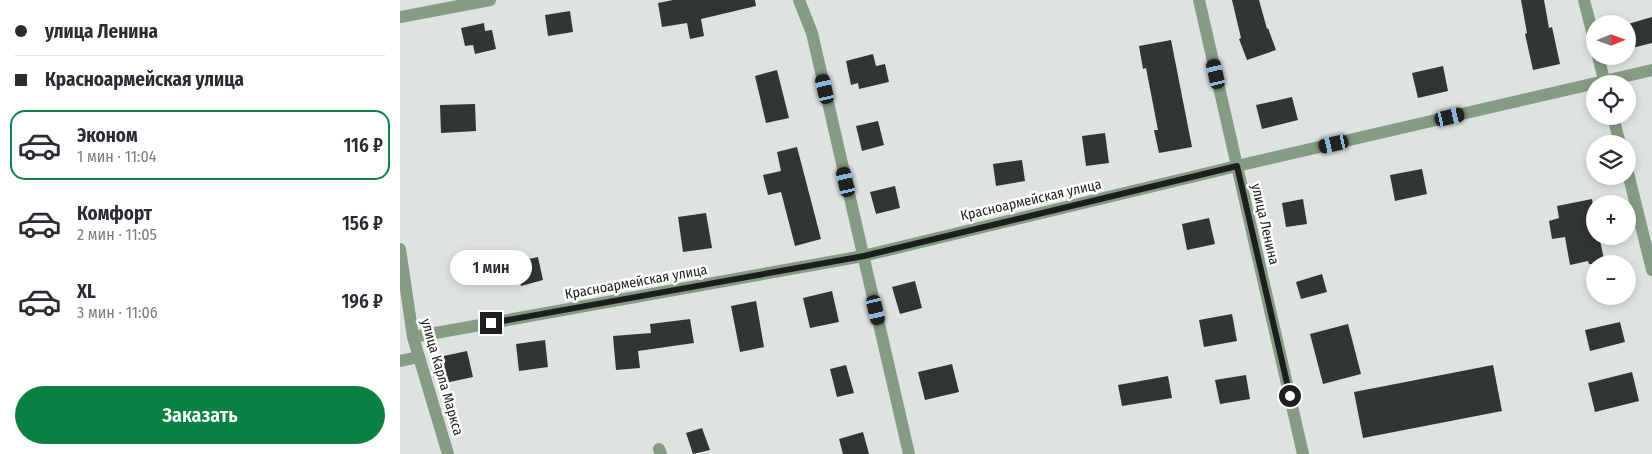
<!DOCTYPE html>
<html lang="ru">
<meta charset="utf-8">
<style>
:root{--surface:#fff;--page:#f7f7f7;--text:#2b2b33;--muted:#7c7c81;--line:#e1e1e2;--accent:#0b8043}
body{margin:0;font-family:"Fira Sans Condensed",sans-serif;background:var(--page);color:var(--text);height:100vh;display:flex;flex-direction:column;font-size:19px;white-space:nowrap}
*{box-sizing:border-box;margin:0}
p{font-size:16px;color:var(--muted)}
.icon{flex:none;width:28px;height:28px;fill:none;stroke:currentColor;stroke-width:2;stroke-linecap:round;stroke-linejoin:round}
.map{position:relative;flex:1;overflow:hidden}
.sheet{display:flex;flex-direction:column;background:var(--surface);width:400px}
.sheet>*{flex:none}
.banner{display:grid;align-content:center;height:110px;padding:0 15px;background:var(--surface)}
.needle{width:32px;rotate:89deg}
.tools{position:absolute;left:1186px;top:15px;display:grid;gap:10px}
.tools a{display:grid;place-items:center;width:50px;height:50px;border-radius:50%;background:var(--surface);box-shadow:0 2px 8px #0003;font-size:25px}
.end{position:absolute;width:22px;height:22px;margin:-11px;border:6px solid #1d1f1e;background:#fff;box-shadow:0 0 0 2px #fff}
.from{border-radius:50%}
.bubble{position:absolute;height:35px;border-radius:18px;background:var(--surface);box-shadow:0 2px 8px #0003;font-size:16px;font-weight:600;line-height:35px;text-align:center}
.car{position:absolute;width:15px;height:30px;margin:-15px -8px;border-radius:6px;box-shadow:0 0 4px 1px #0007;background:linear-gradient(#222 24%,#8ab4d8 0 40%,#222 0 76%,#8ab4d8 0 86%,#222 0)}
.banner b{display:flex;align-items:center;gap:18px;height:48px;font-size:19px}
.banner b+b{border-top:1px solid var(--line)}
.banner i{width:12px;height:12px;background:var(--text)}
ul{padding:0;list-style:none}
li{display:flex;align-items:center;gap:15px;height:70px;margin:0 10px 8px;padding:0 5px;border:2px solid transparent;border-radius:15px}
li div{flex:1}
li b{display:block;font-size:19px}
li em{font-style:normal;font-weight:600}
li.selected{border-color:var(--accent)}
li>.icon{width:45px;height:45px;stroke-width:1.5}
.button{display:flex;gap:10px;margin-top:auto;padding:10px 15px}
.button a{flex:1;height:58px;border-radius:30px;background:var(--accent);color:#fff;font-size:20px;font-weight:600;line-height:58px;text-align:center}
main{display:flex;flex:1;min-height:0}
.map>svg:first-child{display:block}
.building{fill:#303635}
.lines{fill:none;stroke-linecap:round;stroke-linejoin:round}
.minor{stroke:#869b84;stroke-width:12}
.route{stroke:#1d1f1e;stroke-width:6}
.labels{text-anchor:middle;dominant-baseline:central;stroke-width:5;stroke-linejoin:round;paint-order:stroke}
.street-label{font-size:14px;fill:#1d1f1e;stroke:#fff}
</style>
<main>
<section class="sheet">
<div class="banner">
<b><i class="from"></i>улица Ленина</b>
<b><i></i>Красноармейская улица</b>
</div>
<ul>
<li class="selected"><svg class="icon" aria-label="car" viewBox="0 0 24 24"><path d="M5 17H2v-5l4-1 3-4h7l3 4 3 1v5h-3M9 17h6M6 11h13"/><circle cx="7" cy="17" r="2"/><circle cx="17" cy="17" r="2"/></svg><div><b>Эконом</b><p>1 мин · 11:04</p></div><em>116 ₽</em></li>
<li><svg class="icon" aria-label="car" viewBox="0 0 24 24"><path d="M5 17H2v-5l4-1 3-4h7l3 4 3 1v5h-3M9 17h6M6 11h13"/><circle cx="7" cy="17" r="2"/><circle cx="17" cy="17" r="2"/></svg><div><b>Комфорт</b><p>2 мин · 11:05</p></div><em>156 ₽</em></li>
<li><svg class="icon" aria-label="car" viewBox="0 0 24 24"><path d="M5 17H2v-5l4-1 3-4h7l3 4 3 1v5h-3M9 17h6M6 11h13"/><circle cx="7" cy="17" r="2"/><circle cx="17" cy="17" r="2"/></svg><div><b>XL</b><p>3 мин · 11:06</p></div><em>196 ₽</em></li>
</ul>
<div class="button"><a>Заказать</a></div>
</section>
<div class="map">
<svg width="1252" height="454" viewBox="0 0 1252 454">
<rect width="100%" height="100%" fill="#dde3e0"/>
<g class="building">
<polygon points="273,0 355,0 356,6 301,19 304,36 290,39 287,23 262,27 258,3"/>
<polygon points="832,0 859,0 867,29 868,28 876,50 847,60 839,39 841,38"/>
<polygon points="1121,0 1144,0 1149,28 1152,27 1160,64 1133,70 1125,34 1127,33"/>
<polygon points="170,11 173,32 148,36 145,15"/>
<polygon points="1252,17 1252,43 1232,48 1228,24"/>
<polygon points="84,23 85,31 92,30 96,49 75,54 73,45 65,46 61,28"/>
<polygon points="771,40 792,147 759,153 754,130 758,130 746,68 743,69 739,46"/>
<polygon points="473,54 476,66 485,64 489,82 459,89 458,83 451,85 446,61"/>
<polygon points="1043,66 1048,91 1018,98 1012,73"/>
<polygon points="377,70 389,118 366,123 355,76"/>
<polygon points="892,97 898,120 862,129 856,105"/>
<polygon points="75,104 76,131 41,133 40,105"/>
<polygon points="478,121 484,145 462,151 456,126"/>
<polygon points="705,133 709,163 686,166 682,136"/>
<polygon points="397,147 421,239 395,246 381,192 368,195 363,175 381,171 377,152"/>
<polygon points="622,160 625,181 596,186 593,164"/>
<polygon points="1022,169 1027,194 995,201 990,175"/>
<polygon points="495,186 500,208 476,214 470,192"/>
<polygon points="903,199 907,224 886,227 882,203"/>
<polygon points="1192,199 1195,216 1195,236 1199,236 1205,264 1189,264 1188,261 1170,265 1165,237 1152,239 1149,221 1159,218 1157,206"/>
<polygon points="306,213 312,248 283,252 278,217"/>
<polygon points="809,218 815,244 787,250 782,224"/>
<polygon points="138,257 143,280 121,286 115,262"/>
<polygon points="922,274 927,292 901,299 896,282"/>
<polygon points="515,281 522,308 500,314 492,287"/>
<polygon points="432,291 439,322 410,328 403,298"/>
<polygon points="356,301 364,347 340,352 331,306"/>
<polygon points="832,314 837,341 804,347 799,320"/>
<polygon points="290,319 294,343 238,351 240,368 216,370 213,336 251,333 250,324"/>
<polygon points="1220,322 1225,342 1190,351 1185,330"/>
<polygon points="948,324 961,374 923,384 910,334"/>
<polygon points="145,340 148,367 119,371 116,344"/>
<polygon points="67,351 73,377 45,383 39,357"/>
<polygon points="552,364 559,392 525,400 518,372"/>
<polygon points="446,365 454,393 437,397 430,369"/>
<polygon points="1093,365 1102,411 963,438 954,392"/>
<polygon points="1232,372 1239,401 1195,412 1188,383"/>
<polygon points="846,375 850,399 820,404 815,380"/>
<polygon points="768,376 772,398 722,406 718,385"/>
<polygon points="302,428 310,450 293,454 286,433"/>
<polygon points="463,432 469,454 443,454 439,439"/>
</g>
<g class="lines">
<g class="minor">
<polyline points="399,0 412,33 509,454"/>
<polyline points="799,0 903,454"/>
<polyline points="1184,0 1195,43"/>
<polyline points="0,17 90,0"/>
<polyline points="1198,56 1205,84"/>
<polyline points="1213,116 1220,144"/>
<polyline points="1228,173 1252,270"/>
<polyline points="0,249 13,337 48,454"/>
<polyline points="13,337 463,256 837,166 1252,70"/>
<polyline points="0,361 19,357"/>
<polyline points="259,449 261,454"/>
</g>
</g>
<g class="lines">
<polyline class="route" points="91,323 464,256 837,166 890,396"/>
</g>
<g class="labels">
<g class="street-label">
<text transform="translate(631 200) rotate(-13)">Красноармейская улица</text>
<text transform="translate(865 224) rotate(77)">улица Ленина</text>
<text transform="translate(236 282) rotate(-10)">Красноармейская улица</text>
<text transform="translate(42 377) rotate(74)">улица Карла Маркса</text>
</g>
</g>
</svg>
<div class="tools">
<a><svg class="needle" viewBox="-14 -14 28 28"><path d="M0-13l5 13h-10z" fill="#e53935"/><path d="M0 13l5-13h-10z" fill="#7c7c81"/></svg></a>
<a><svg class="icon" aria-label="locate" viewBox="0 0 24 24"><circle cx="12" cy="12" r="6"/><path d="M12 2v4M12 18v4M2 12h4M18 12h4"/></svg></a>
<a><svg class="icon" aria-label="layers" viewBox="0 0 24 24"><path d="M12 4l9 5-9 5-9-5zM3 14l9 5 9-5"/></svg></a>
<a>+</a>
<a>−</a>
</div>
<i class="end from" style="left:890px;top:396px"></i>
<i class="end" style="left:91px;top:323px"></i>
<div class="bubble" style="left:50px;top:250px;width:82px">1 мин</div>
<i class="car" style="left:816px;top:74px;rotate:347deg"></i>
<i class="car" style="left:425px;top:89px;rotate:347deg"></i>
<i class="car" style="left:1050px;top:117px;rotate:77deg"></i>
<i class="car" style="left:934px;top:144px;rotate:257deg"></i>
<i class="car" style="left:446px;top:182px;rotate:347deg"></i>
<i class="car" style="left:476px;top:310px;rotate:167deg"></i>
</div>
</main>
